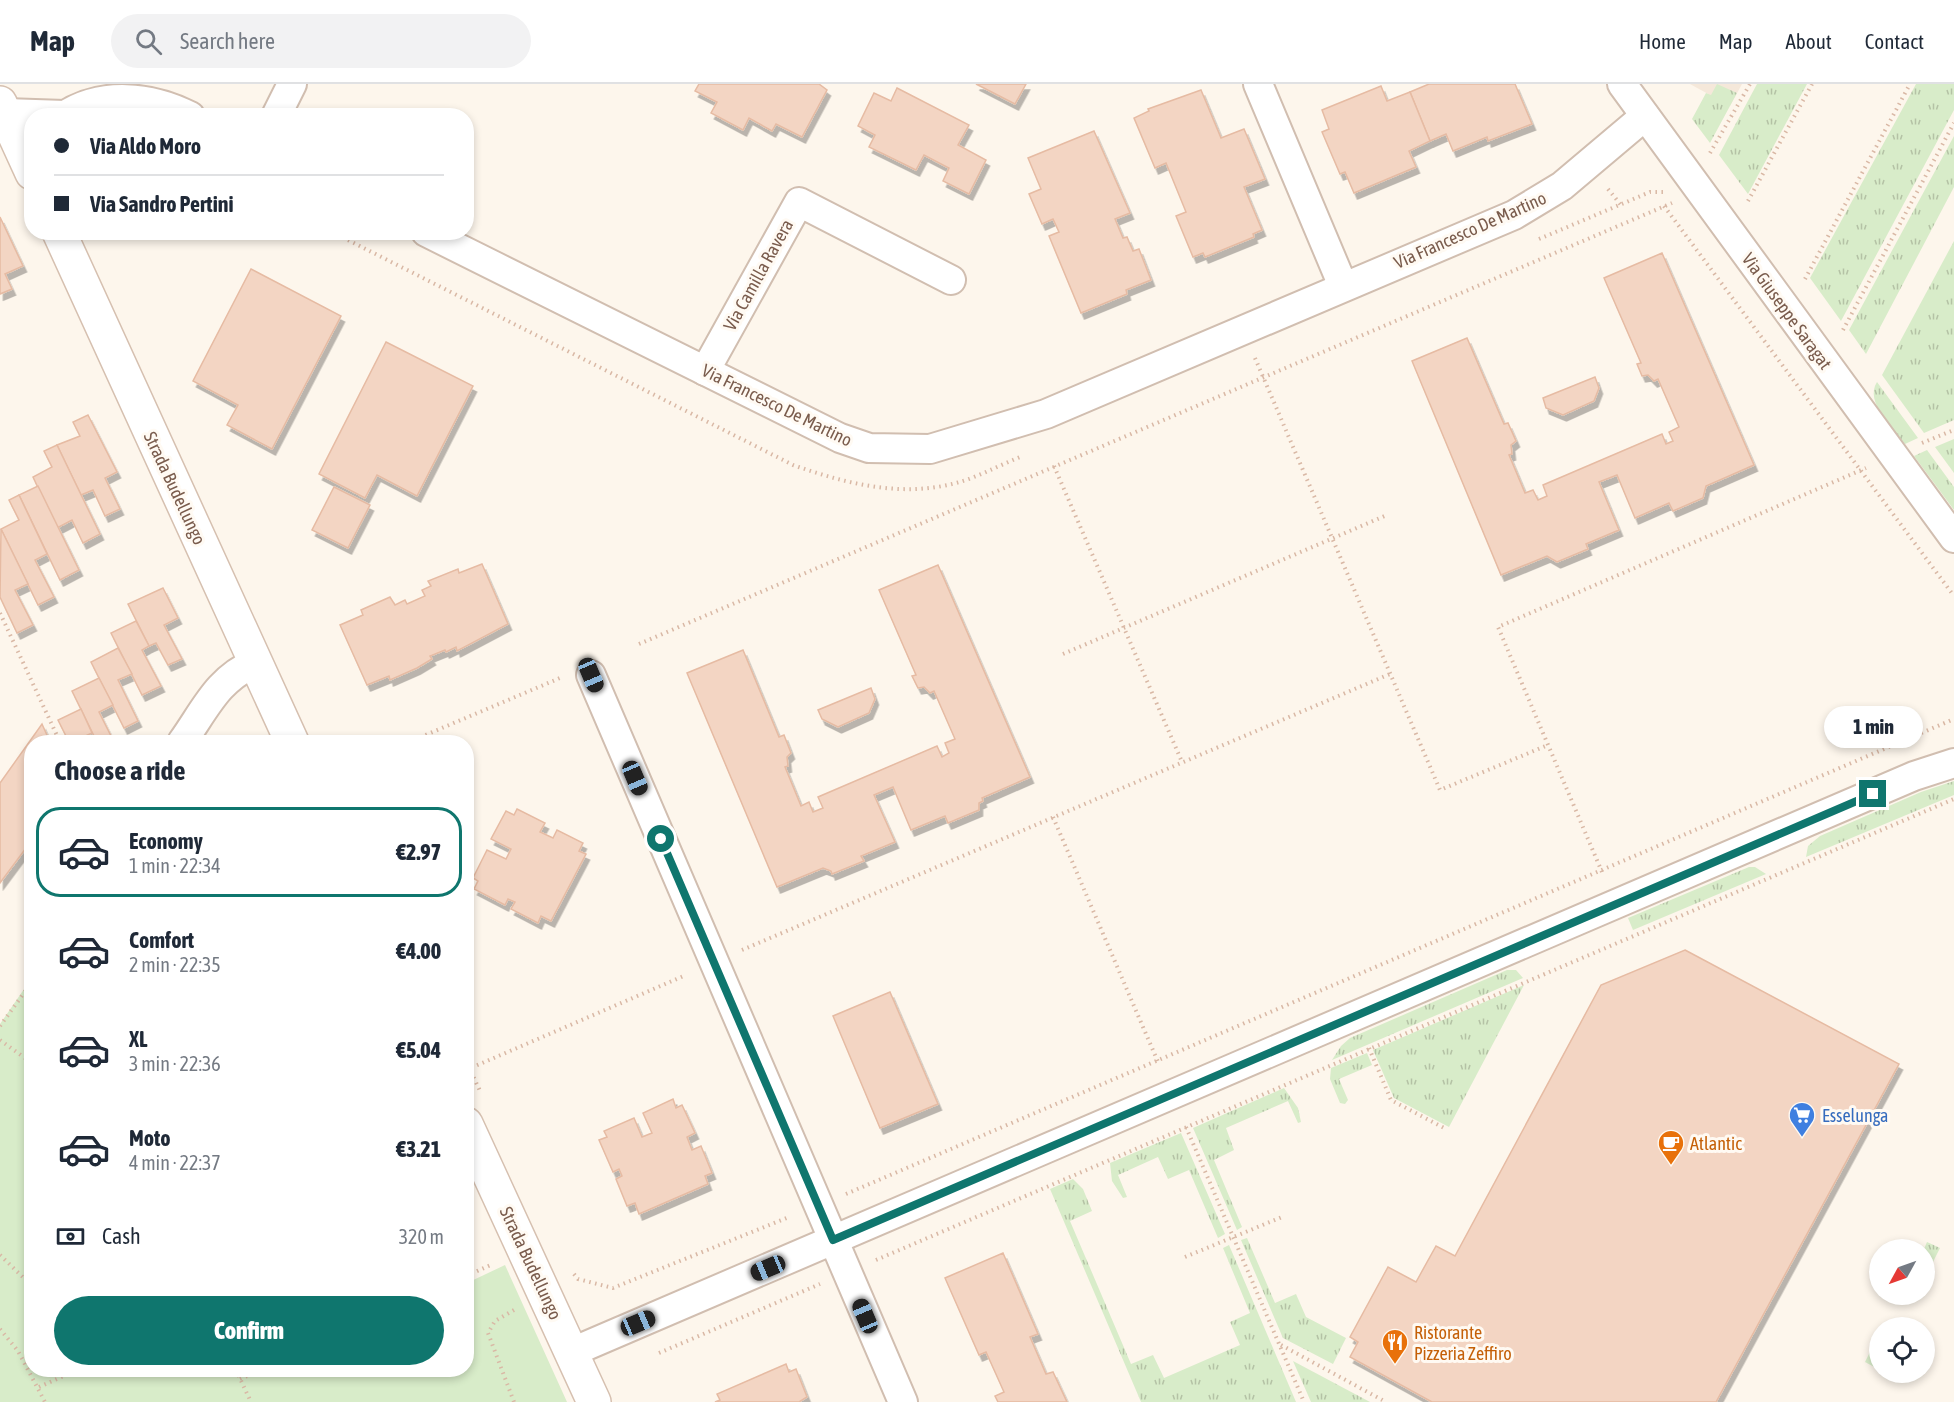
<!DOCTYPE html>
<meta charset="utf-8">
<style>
:root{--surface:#fff;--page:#f2f2f3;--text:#1f2937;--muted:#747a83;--line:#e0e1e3;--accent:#0f766e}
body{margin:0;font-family:"Asap Condensed",sans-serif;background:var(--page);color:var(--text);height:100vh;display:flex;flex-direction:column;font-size:22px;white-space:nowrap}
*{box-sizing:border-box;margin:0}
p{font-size:20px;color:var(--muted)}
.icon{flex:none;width:33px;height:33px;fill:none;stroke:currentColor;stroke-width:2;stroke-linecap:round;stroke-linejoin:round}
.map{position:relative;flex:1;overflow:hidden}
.sheet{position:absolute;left:24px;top:651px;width:450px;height:642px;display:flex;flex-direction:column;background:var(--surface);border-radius:24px;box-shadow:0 3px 9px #0003}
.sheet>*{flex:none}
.top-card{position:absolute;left:24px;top:24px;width:450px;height:132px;border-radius:24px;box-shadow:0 3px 9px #0003;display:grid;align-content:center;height:132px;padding:0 30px;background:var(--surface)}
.needle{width:39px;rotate:230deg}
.tools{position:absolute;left:1869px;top:1155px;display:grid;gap:12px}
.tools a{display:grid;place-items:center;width:66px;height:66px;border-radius:50%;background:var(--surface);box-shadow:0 3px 9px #0003;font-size:30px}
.end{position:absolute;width:27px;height:27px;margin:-14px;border:8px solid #0f766e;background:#fff;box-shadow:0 0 0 3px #fff}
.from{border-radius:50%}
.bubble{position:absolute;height:42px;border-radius:21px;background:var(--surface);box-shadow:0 3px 9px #0003;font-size:20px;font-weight:800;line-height:42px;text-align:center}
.car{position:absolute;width:18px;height:36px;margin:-18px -9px;border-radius:8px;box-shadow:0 0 4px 2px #0007;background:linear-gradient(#222 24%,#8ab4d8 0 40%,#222 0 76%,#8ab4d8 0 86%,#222 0)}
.top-card b{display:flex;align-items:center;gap:21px;height:57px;font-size:22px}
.top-card b+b{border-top:2px solid var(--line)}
.top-card i{width:15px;height:15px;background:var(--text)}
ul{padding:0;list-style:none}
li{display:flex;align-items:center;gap:18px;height:90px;margin:0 12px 9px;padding:0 18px;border:3px solid transparent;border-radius:24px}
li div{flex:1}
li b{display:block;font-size:22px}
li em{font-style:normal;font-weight:800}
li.current{border-color:var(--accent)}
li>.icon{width:54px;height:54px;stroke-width:1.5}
h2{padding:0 30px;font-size:27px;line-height:72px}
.pay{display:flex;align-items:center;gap:15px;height:66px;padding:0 30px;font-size:22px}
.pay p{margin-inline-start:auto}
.action{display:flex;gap:12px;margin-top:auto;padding:12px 30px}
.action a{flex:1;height:69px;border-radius:36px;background:var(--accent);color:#fff;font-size:24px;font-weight:800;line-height:69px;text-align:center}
header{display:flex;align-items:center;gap:36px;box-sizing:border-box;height:84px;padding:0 30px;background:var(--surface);border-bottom:2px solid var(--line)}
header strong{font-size:28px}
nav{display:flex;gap:33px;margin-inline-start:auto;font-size:21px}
.search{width:420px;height:54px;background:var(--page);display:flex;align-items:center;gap:15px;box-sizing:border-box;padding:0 21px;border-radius:33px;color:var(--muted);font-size:22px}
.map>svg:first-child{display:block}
.residential{fill:#f5e8da}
.grass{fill:url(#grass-tufts)}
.park{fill:#d8ecc9}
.building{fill:#f3d5c3;stroke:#e6bba3;stroke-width:1.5;filter:url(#shadow)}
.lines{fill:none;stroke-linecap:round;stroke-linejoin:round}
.street-casing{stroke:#d1beb0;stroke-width:32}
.secondary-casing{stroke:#d6c0b0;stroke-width:36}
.path{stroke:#d9b8a5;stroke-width:4;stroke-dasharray:1.5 4.5;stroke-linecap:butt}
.street{stroke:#fff;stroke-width:28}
.secondary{stroke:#fff;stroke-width:33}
.route{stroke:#0f766e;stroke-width:8}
.labels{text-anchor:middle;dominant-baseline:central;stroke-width:6;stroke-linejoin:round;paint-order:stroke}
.street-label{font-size:18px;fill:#7a5c4d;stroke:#fffaf3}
.shop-label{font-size:18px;fill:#366cbe;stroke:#fffaf3;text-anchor:start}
.food-label{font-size:18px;fill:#c56008;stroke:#fffaf3;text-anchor:start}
</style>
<header>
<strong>Map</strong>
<div class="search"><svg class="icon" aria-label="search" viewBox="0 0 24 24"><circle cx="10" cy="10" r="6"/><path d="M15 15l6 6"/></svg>Search here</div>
<nav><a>Home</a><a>Map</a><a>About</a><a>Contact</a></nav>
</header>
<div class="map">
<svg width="1954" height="1318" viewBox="0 0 1954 1318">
<defs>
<pattern id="grass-tufts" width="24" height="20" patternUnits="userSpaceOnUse" patternTransform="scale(1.5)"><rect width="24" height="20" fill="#d8ecc9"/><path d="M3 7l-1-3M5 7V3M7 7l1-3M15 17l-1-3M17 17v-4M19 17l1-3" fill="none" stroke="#b4c2a5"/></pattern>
<filter id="shadow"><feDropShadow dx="3.5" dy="6" stdDeviation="0" flood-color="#0004"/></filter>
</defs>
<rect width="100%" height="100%" fill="#fdf6ec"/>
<polygon class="residential" points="1690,0 1742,0 1730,22"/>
<g class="grass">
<polygon points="1717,0 1737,9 1710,59 1692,35 1706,9 1711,11"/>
<polygon points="1757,0 1807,0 1748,110 1719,71"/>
<polygon points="1916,0 1954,0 1954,26 1841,237 1810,194"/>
<polygon points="1954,52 1954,103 1866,270 1849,246"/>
<polygon points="1954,157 1954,336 1924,349 1882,291"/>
<path d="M1877,298L1918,354L1905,360C1893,344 1864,318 1877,298Z"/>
<polygon points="1954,355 1954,389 1935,363"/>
<polygon points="1927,366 1954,403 1954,426 1914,372"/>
<polygon points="1954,697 1954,711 1806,773 1808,762 1820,752 1921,708"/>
<polygon points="1749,783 1755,783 1766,790 1633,846 1628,834"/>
<polygon points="1507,886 1516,886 1523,894 1332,976 1341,962 1350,954"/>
<polygon points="1524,901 1449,1043 1394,1014 1373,966"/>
<polygon points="1367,969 1372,981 1339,995 1348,1016 1345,1020 1340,1019 1330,995 1331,984"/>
<polygon points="1284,1004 1298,1024 1301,1038 1298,1039 1288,1017 1226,1044 1234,1066 1214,1076 1242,1143 1237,1146 1193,1044"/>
<polygon points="1181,1049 1225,1150 1218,1154 1189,1086 1168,1095 1158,1073 1118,1091 1127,1113 1123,1114 1112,1097 1110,1079"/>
<polygon points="1073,1095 1083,1105 1092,1127 1070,1137 1131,1280 1153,1271 1164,1294 1240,1261 1230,1238 1250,1229 1223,1164 1229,1161 1296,1318 1141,1318 1050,1105"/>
<polygon points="1247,1154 1275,1219 1296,1210 1306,1233 1346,1254 1333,1280 1283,1254 1241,1156"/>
<polygon points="1927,1158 1940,1164 1925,1194 1924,1165"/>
<polygon points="1879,1250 1880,1281 1878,1285 1865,1278"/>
<polygon points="1293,1277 1370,1318 1311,1318"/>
</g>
<polygon class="park" points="31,895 32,1286 466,1286 467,1199 505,1181 567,1318 0,1318 0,940"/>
<g class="building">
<polygon points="699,0 819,0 827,6 802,53 776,40 772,47 749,34 743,46 711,29 717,18 695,7"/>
<polygon points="976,0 1026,0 1015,20"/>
<polygon points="1429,0 1515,0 1532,40 1488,57 1487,53 1453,67 1446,50 1430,57 1410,8"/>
<polygon points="1381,2 1387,17 1410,8 1430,57 1409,67 1416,83 1354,109 1345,88 1340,90 1322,48 1329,45 1322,26"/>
<polygon points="897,4 969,41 958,61 986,76 969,110 943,97 949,84 924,71 916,86 869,63 875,51 858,42 874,9 891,17"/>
<polygon points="1201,6 1221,54 1244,45 1265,95 1244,103 1262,146 1253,150 1254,153 1205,173 1203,169 1193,173 1176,132 1186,128 1166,79 1155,84 1134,34 1149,27 1148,25"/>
<polygon points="1094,47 1130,129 1115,135 1123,154 1127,153 1133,167 1139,165 1151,196 1126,206 1127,210 1081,229 1049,152 1059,148 1053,135 1042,140 1029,110 1041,105 1028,74"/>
<polygon points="0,133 23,182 5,190 12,205 0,210"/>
<polygon points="1662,169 1754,381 1706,402 1703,414 1673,427 1669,419 1635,434 1617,391 1599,398 1619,446 1586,460 1588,465 1557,478 1547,472 1501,491 1412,277 1467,254 1504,340 1508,339 1516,357 1511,361 1512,370 1509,371 1525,409 1533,406 1538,416 1547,412 1543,401 1662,350 1666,360 1673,357 1669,348 1679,343 1658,295 1654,297 1648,291 1642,292 1637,280 1641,279 1604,194"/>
<polygon points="251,185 341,232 272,365 227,341 238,321 193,297"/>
<polygon points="386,258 473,302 417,412 377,391 365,414 319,390"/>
<polygon points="1595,293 1599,304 1594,317 1563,331 1546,324 1543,314"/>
<polygon points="88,331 117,388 105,394 120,425 105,432 93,406 81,411 57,361 80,352 73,338"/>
<polygon points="57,361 100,450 83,459 72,436 57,444 33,393 52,383 44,367"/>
<polygon points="38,402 79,486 60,496 19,411"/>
<polygon points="334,403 370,421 348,464 312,446"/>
<polygon points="19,411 47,470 35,476 54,513 38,521 1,445 19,436 9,416"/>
<polygon points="1,445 28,500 15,506 33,541 17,549 0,513"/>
<polygon points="482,480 508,540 457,567 456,563 446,568 445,566 430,572 432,575 417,584 390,596 389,592 367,601 340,541 363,531 361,526 390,513 395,521 405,516 407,520 425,512 422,506 431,502 428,497 458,485 459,489"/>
<polygon points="938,481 1030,693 982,714 983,717 979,719 979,726 948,739 945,732 911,746 893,703 874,711 895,758 861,772 864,777 832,790 831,787 823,784 777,803 687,589 743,566 779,653 784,651 791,669 787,673 788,682 785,683 801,722 809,718 813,728 823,724 818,713 937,662 942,673 949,669 945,659 955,655 934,607 930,609 924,603 918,604 912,592 916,591 879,506"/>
<polygon points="163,504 178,534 164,541 182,575 168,581 156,559 149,562 128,520"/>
<polygon points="136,537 149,562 142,566 161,602 142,611 111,549"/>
<polygon points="118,564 132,590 118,596 138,637 124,644 91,578"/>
<polygon points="99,594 113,621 99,628 114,658 97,658 72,607"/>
<polygon points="871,604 875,615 869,629 838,643 822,635 818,626"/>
<polygon points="81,625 92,649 81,654 84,658 69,658 58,636"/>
<polygon points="42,640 50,658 32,658 32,756 0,799 0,699"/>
<polygon points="517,725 545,739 540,748 553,754 557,746 583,759 579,767 586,770 551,837 541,832 538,839 511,825 515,818 508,815 505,821 474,805 478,797 473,794 487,766 506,775 511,765 491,755 506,727 514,731"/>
<polygon points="1685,866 1899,980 1716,1318 1432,1318 1350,1273 1358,1258 1350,1253 1388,1183 1416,1198 1436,1162 1455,1172 1601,901"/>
<polygon points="890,908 938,1020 880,1044 833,932"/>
<polygon points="673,1015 676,1024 682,1021 695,1049 687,1053 692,1066 701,1062 712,1089 705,1092 708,1100 639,1130 635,1119 627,1122 616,1095 622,1092 619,1085 613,1088 599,1056 607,1053 604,1047 634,1034 642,1053 652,1049 643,1029"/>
<polygon points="1003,1169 1038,1250 1030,1253 1046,1290 1053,1288 1067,1318 998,1318 995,1312 1004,1308 986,1268 979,1271 945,1194"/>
<polygon points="786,1280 789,1288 796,1285 807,1313 799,1318 715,1318 720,1316 717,1310"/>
</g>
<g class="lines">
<g class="street-casing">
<g id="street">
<polyline points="1258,0 1343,202"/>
<polyline points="1622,0 1954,454"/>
<polyline points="5,29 65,31"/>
<path d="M64,32C101,7 151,12 190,32"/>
<polyline points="276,32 292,0"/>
<polyline points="426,148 840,354 869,364 930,365 1046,330 1514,131 1562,102 1645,32"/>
<polyline points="705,287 799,118 951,196"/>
<polyline points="591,591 903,1318"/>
<path d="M182,658C205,626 217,595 255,579"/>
<polyline points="572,1268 1914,692 1954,679"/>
</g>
</g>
<g class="secondary-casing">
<g id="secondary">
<polyline points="0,19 32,89"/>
<polyline points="59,148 292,658"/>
<polyline points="466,1040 594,1318"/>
</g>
</g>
<g class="path">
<polyline points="1710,69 1750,0"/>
<polyline points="1608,105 1621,121"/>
<polyline points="1748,117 1812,0"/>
<polyline points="1664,122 1954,512"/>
<path d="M332,148L793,381C850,401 909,416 969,395C987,388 1003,380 1020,373"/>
<polyline points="1539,155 1650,108 1663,108"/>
<polyline points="1805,195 1910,0"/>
<polyline points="1843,246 1954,39"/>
<polyline points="1255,274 1440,706 1548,661"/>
<polyline points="1922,359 1954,346"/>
<polyline points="1054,382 1182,678"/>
<polyline points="0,529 60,658"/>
<polyline points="639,560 1672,119"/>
<polyline points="1063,570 1387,431"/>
<polyline points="409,658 560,594"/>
<polyline points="1053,733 1158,978"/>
<polyline points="1602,788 1498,543 1866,384"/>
<polyline points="742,866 1390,590"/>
<polyline points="0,942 32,898"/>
<polyline points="0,956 32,979"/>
<polyline points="1369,964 1391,1016 1446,1045"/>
<polyline points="466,977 481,1009"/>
<polyline points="466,986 686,891"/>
<polyline points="1186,1043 1304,1318"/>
<polyline points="846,1110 1954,635"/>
<polyline points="0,1171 32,1202"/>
<polyline points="1185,1173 1282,1133"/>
<polyline points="876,1176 1954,715"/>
<polyline points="574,1190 578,1195 613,1204 789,1133"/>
<polyline points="466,1192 493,1180"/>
<polyline points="514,1226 495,1237 488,1249 514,1318"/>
<polyline points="0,1245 18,1267 45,1318"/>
<polyline points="1281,1261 1386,1318"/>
<polyline points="659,1269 820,1200"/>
<polyline points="236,1286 251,1318"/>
<polyline points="240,1295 261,1286"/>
<polyline points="39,1303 77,1286"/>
</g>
<use href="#street" class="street"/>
<use href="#secondary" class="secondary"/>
</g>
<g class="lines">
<polyline class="route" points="661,755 833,1156 1873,710"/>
</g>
<defs>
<g id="supermarket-pin" transform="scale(1.35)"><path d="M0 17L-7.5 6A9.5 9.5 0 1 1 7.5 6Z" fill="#3f7fe0" stroke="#fffaf3"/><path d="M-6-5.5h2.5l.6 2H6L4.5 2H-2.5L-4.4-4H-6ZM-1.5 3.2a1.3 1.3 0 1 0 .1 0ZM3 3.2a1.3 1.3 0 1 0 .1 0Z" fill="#fff"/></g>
<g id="cafe-pin" transform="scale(1.35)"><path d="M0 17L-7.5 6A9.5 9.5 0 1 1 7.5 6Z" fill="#e8710a" stroke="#fffaf3"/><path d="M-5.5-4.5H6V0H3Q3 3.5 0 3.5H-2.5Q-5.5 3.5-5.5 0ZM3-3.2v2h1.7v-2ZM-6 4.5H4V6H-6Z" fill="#fff"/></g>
<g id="restaurant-pin" transform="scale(1.35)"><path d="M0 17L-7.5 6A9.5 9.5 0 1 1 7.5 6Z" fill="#e8710a" stroke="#fffaf3"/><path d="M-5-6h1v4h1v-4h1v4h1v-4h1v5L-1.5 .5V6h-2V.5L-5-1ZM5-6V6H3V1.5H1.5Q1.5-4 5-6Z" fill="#fff"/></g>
</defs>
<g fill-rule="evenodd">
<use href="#supermarket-pin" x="1802" y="1031"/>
<use href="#cafe-pin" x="1671" y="1059"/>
<use href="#restaurant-pin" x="1395" y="1258"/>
</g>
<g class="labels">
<g class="street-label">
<text transform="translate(1470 146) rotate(-24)">Via Francesco De Martino</text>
<text transform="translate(758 191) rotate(-61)">Via Camilla Ravera</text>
<text transform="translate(1787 227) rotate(54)">Via Giuseppe Saragat</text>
<text transform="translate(777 321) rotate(26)">Via Francesco De Martino</text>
<text transform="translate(175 404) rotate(65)">Strada Budellungo</text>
<text transform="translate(531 1179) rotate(65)">Strada Budellungo</text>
</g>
<g class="shop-label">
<text x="1822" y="1031">Esselunga</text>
</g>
<g class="food-label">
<text x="1690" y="1059">Atlantic</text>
<text x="1414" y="1248">Ristorante<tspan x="1414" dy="21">Pizzeria Zeffiro</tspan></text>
</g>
</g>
</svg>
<div class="tools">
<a><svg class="needle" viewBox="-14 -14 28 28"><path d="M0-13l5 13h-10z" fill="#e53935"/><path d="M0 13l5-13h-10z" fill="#747a83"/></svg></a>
<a><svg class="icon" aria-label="locate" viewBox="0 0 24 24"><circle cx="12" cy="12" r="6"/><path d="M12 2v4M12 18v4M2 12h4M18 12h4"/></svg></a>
</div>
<i class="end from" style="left:661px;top:755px"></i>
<i class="end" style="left:1873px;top:710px"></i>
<div class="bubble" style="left:1824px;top:622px;width:99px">1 min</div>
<i class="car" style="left:591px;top:591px;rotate:157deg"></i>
<i class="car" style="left:635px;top:694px;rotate:157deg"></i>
<i class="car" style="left:768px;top:1184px;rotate:247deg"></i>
<i class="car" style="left:865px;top:1232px;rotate:337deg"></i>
<i class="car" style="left:638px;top:1239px;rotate:67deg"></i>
<div class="top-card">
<b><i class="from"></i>Via Aldo Moro</b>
<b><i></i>Via Sandro Pertini</b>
</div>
<section class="sheet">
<h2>Choose a ride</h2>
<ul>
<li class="current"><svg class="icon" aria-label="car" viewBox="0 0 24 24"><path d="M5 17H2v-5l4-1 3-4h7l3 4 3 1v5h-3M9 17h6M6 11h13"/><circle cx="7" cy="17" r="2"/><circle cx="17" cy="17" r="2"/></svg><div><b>Economy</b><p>1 min · 22:34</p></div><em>€2.97</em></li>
<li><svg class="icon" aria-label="car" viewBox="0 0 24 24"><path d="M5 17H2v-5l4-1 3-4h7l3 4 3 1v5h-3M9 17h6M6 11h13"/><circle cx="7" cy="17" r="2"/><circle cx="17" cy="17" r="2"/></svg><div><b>Comfort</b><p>2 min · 22:35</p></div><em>€4.00</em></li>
<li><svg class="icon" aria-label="car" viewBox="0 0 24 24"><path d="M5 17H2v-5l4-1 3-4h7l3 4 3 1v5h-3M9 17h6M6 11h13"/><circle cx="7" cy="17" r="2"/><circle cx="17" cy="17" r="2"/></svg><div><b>XL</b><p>3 min · 22:36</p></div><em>€5.04</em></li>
<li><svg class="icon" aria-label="car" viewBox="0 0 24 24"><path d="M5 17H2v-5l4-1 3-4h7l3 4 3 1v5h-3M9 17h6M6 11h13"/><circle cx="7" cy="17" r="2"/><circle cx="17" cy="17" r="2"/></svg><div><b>Moto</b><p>4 min · 22:37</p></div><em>€3.21</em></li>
</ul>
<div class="pay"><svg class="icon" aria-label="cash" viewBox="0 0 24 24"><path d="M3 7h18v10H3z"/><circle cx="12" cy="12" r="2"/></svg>Cash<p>320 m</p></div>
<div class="action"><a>Confirm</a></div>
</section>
</div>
